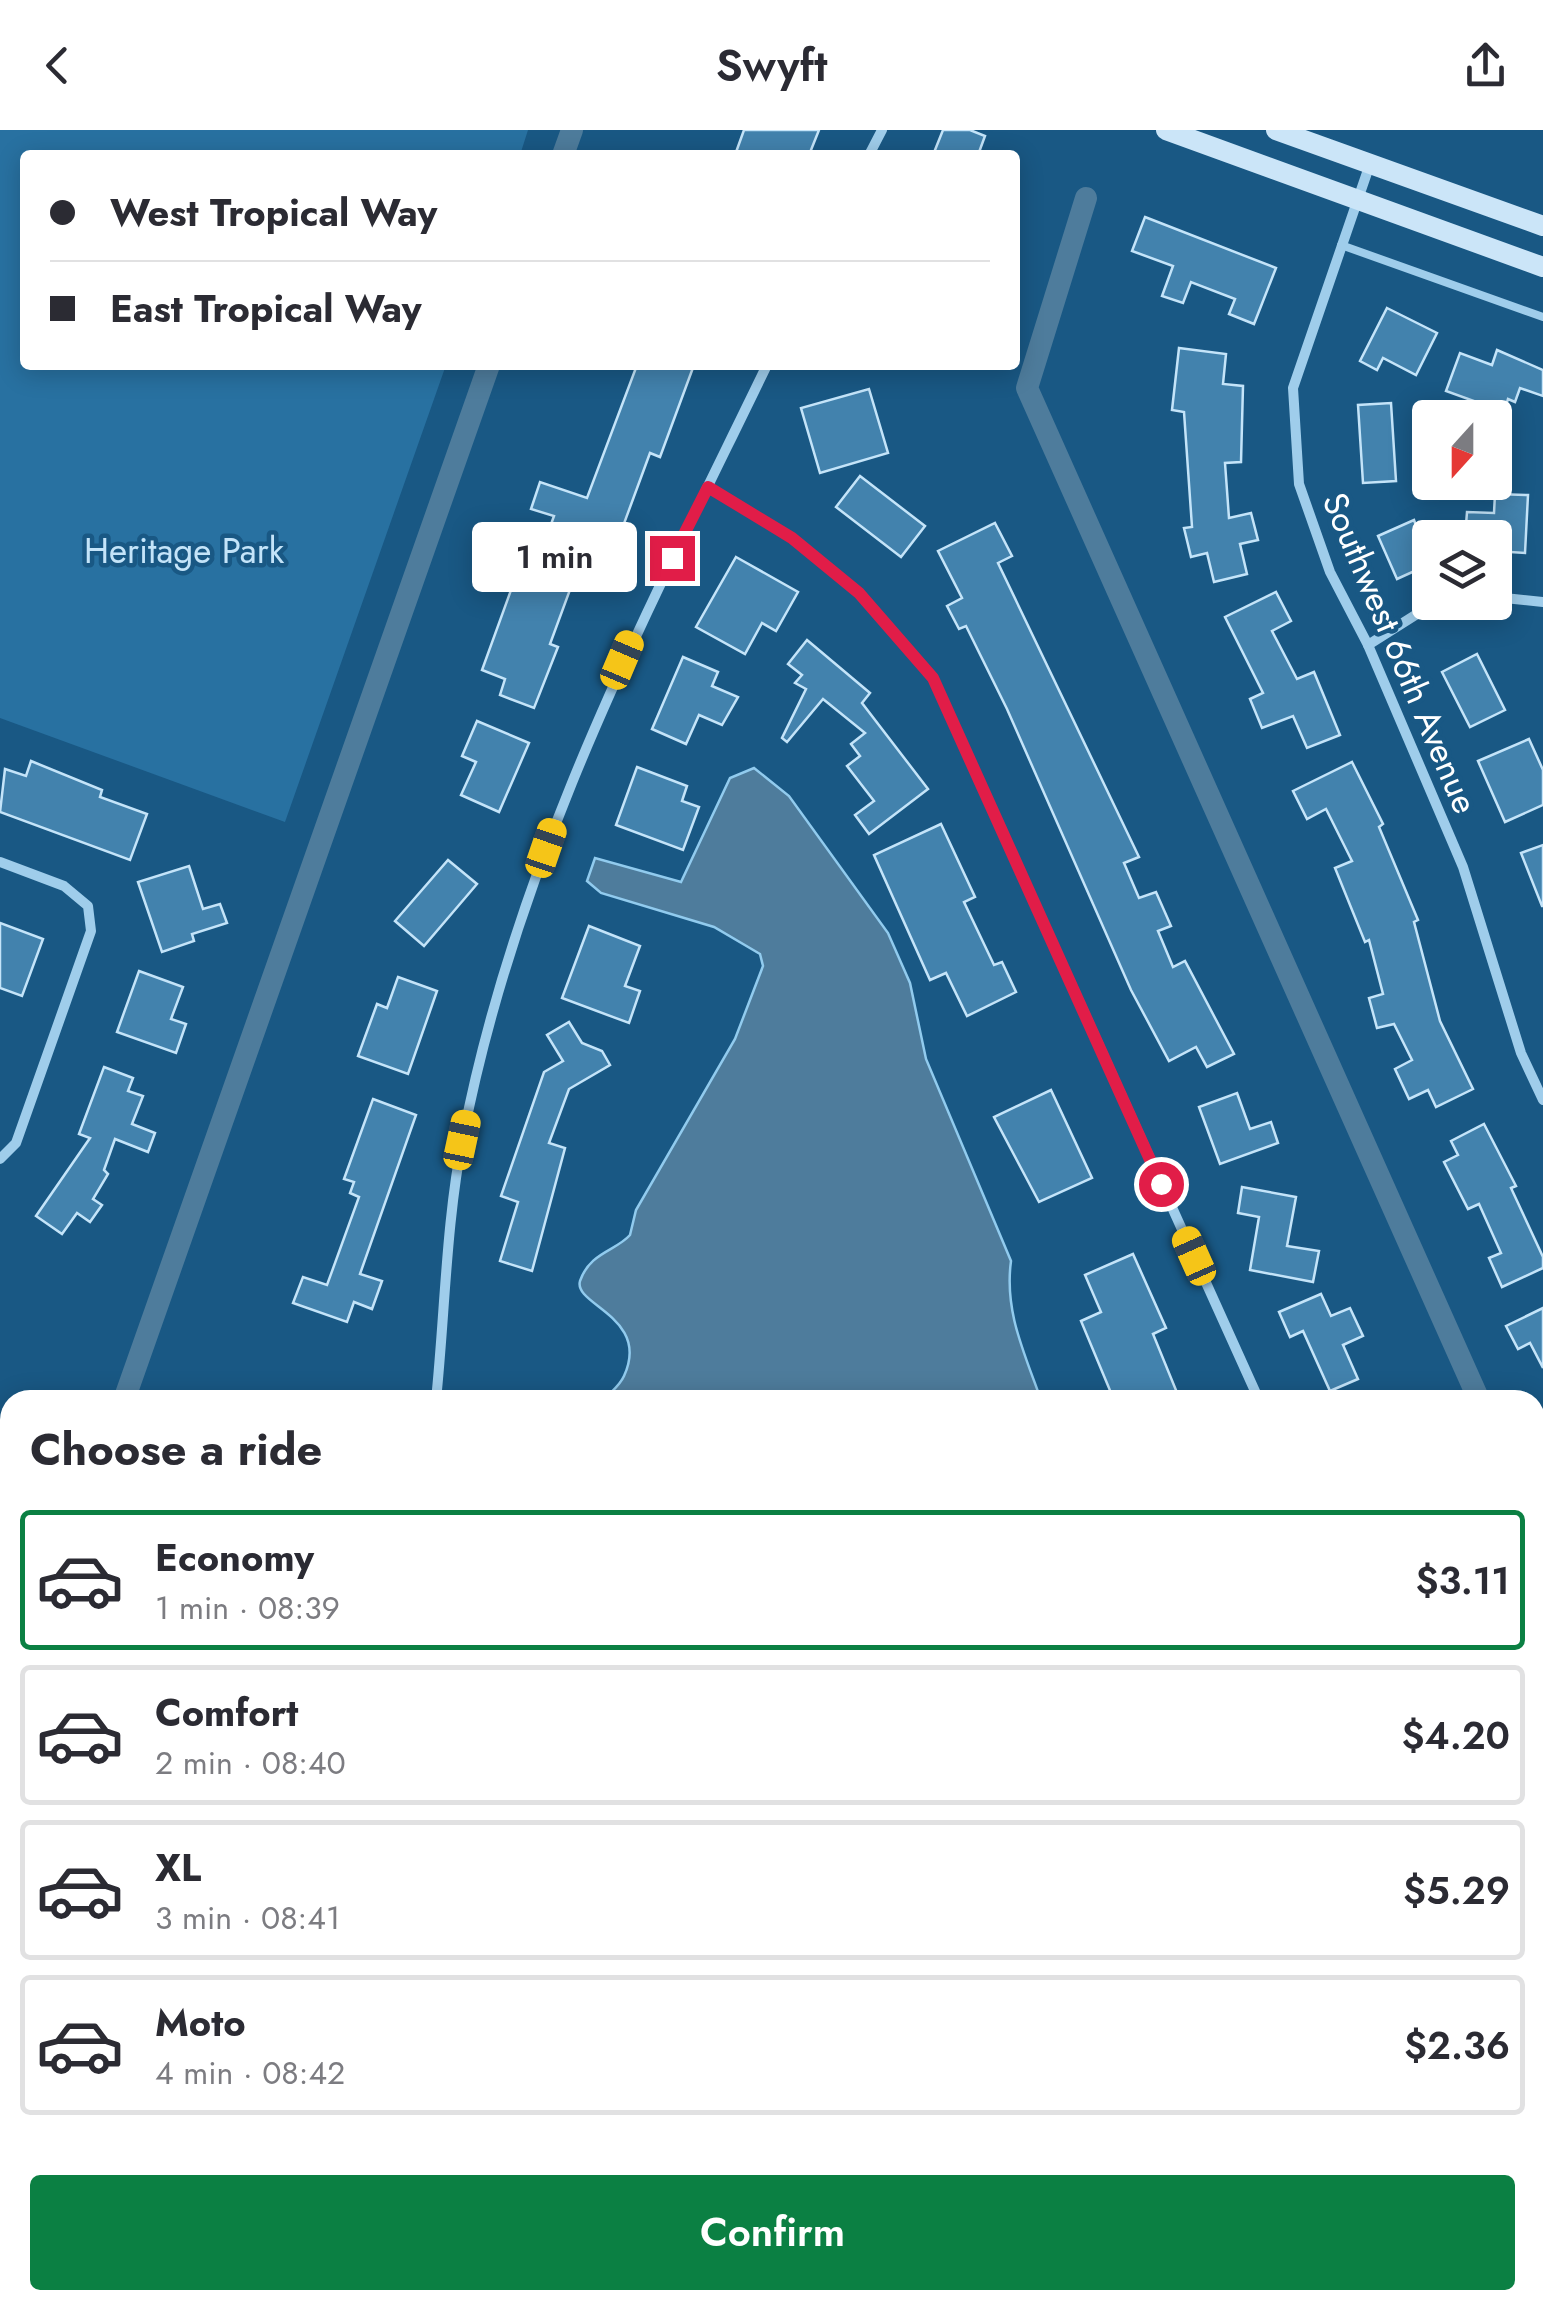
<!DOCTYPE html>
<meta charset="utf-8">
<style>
:root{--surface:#fff;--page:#f2f2f3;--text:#2b2b33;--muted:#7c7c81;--line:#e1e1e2;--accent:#0b8043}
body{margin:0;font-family:Jost,sans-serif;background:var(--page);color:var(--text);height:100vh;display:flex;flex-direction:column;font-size:38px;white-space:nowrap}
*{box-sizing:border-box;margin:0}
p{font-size:32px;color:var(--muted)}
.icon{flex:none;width:55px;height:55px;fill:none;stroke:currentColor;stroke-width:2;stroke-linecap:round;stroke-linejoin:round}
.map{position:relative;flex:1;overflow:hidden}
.details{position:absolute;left:0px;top:1260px;width:1545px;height:920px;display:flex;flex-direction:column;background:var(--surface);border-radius:30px 30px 0 0;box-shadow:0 5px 25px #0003}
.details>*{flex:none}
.guide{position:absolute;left:20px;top:20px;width:1000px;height:220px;border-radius:10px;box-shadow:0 5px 25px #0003;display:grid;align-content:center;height:220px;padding:0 30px;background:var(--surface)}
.needle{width:65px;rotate:201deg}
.tools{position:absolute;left:1412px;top:270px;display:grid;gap:20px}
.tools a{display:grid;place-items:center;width:100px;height:100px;border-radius:10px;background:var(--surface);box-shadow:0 5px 25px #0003;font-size:50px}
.end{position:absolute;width:45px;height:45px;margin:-22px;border:12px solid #e11d48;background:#fff;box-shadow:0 0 0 5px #fff}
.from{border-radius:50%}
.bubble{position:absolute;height:70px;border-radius:10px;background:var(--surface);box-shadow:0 5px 25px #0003;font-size:32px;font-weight:600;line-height:70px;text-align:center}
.car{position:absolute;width:30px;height:60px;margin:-30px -15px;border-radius:12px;box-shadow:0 0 8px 2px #0007;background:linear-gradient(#f5c518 24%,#345 0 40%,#f5c518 0 76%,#345 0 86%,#f5c518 0)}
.guide b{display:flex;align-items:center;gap:35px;height:95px;font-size:38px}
.guide b+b{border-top:2px solid var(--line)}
.guide i{width:25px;height:25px;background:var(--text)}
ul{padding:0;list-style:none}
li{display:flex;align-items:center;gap:30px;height:140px;margin:0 20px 15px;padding:0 10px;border:5px solid var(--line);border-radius:10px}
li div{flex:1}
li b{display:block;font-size:38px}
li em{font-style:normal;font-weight:600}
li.selected{border-color:var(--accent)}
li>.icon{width:90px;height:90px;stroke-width:1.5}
h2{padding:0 30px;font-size:45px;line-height:120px}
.primary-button{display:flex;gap:20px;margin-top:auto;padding:20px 30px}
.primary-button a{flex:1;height:115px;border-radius:10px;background:var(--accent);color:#fff;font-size:40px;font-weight:600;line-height:115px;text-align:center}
header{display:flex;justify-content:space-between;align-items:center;height:130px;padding:0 30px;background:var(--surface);font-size:45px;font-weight:600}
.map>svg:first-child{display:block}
.green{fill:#2871a1}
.water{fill:#4e7c9c;stroke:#91cbee;stroke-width:2.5}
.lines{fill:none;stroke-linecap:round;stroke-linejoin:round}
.canal{stroke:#4e7c9c;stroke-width:22}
.building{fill:#4282ad;stroke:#c4e4f9;stroke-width:2.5}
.service{stroke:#9fcdeb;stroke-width:8}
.minor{stroke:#9fcdeb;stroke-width:10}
.secondary{stroke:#cbe5f8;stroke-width:20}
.route{stroke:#e11d48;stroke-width:12}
.labels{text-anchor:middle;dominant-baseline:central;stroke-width:9;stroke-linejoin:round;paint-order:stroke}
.park-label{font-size:35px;fill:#c4e4f9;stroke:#195884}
.street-label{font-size:35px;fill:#fff;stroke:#195884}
</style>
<header><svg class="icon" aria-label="back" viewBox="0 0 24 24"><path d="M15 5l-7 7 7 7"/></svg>Swyft<svg class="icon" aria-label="share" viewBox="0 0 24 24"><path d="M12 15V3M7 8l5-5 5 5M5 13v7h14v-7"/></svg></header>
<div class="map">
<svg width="1543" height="2180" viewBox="0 0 1543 2180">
<rect width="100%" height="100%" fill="#195884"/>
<g class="green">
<polygon points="0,0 528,0 520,25 25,25 25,235 446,235 285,692 0,588"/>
<polygon points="223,2170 674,2170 676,2180 221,2180"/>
</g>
<g class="water">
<path d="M754,638L789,666L888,803L910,853L926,929L1011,1131C1004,1182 1025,1224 1041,1270H604C610,1262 619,1257 624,1246C651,1187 573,1175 580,1151C590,1122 616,1121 630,1105L636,1080L735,909L763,836L760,824L714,797L601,763L587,751L595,728L681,752L730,648Z"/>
<polygon points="674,2170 992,2170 991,2180 676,2180"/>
<polygon points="1069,2170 1447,2170 1450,2180 1072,2180"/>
</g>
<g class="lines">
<g class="canal">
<polyline points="563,25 572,0"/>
<polyline points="1086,68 1027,258 1479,1270"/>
<polyline points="124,1270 489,235"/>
<polyline points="1535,1396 1543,1413"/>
<polyline points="0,1620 10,1592"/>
</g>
</g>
<g class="building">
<polygon points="744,0 819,0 809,25 735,25"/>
<polygon points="943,0 970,0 985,6 978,25 933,25"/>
<polygon points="1145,87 1276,138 1254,194 1229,184 1235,169 1191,152 1183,173 1162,166 1173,136 1132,121"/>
<polygon points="1387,178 1437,203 1416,245 1383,228 1377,240 1360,231"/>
<polygon points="1179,218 1226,224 1223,254 1243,256 1241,332 1225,333 1229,388 1251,383 1258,410 1240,414 1247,444 1214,452 1207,423 1191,427 1184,398 1192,397 1184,282 1172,280"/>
<polygon points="1497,220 1543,240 1543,266 1520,258 1515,272 1508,269 1504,282 1446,261 1460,223 1492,235"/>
<polygon points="637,235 694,235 660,327 650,323 601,456 575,446 550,514 558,517 534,578 500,565 505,549 482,540 519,438 533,444 554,386 531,379 540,352 587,368"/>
<polygon points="869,259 888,323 820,343 801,278"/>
<polygon points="1391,273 1396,351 1363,353 1358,275"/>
<polygon points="860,346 925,396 901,427 836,377"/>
<polygon points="1495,364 1528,365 1525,423 1495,421 1495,408 1465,408 1467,382 1494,383"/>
<polygon points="1414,390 1430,434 1397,449 1378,406"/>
<polygon points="995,393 1012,426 998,433 1139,727 1124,733 1139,768 1156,762 1171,796 1158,801 1173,837 1185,831 1234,924 1207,937 1196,917 1169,931 1131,860 1007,579 966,496 959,499 947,476 962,468 938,421"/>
<polygon points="736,427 798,462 776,501 762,493 745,524 696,497"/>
<polygon points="1276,462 1291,491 1272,501 1297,549 1314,542 1340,605 1307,618 1293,586 1262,598 1250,569 1263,563 1225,487"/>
<polygon points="807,510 870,563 862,573 928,659 869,704 855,685 874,671 847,636 860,626 851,614 865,603 823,569 787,612 782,608 806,559 795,553 802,545 788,534"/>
<polygon points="1477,524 1505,580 1470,597 1442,542"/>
<polygon points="683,527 718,542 712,556 738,567 722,595 699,585 686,614 652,599"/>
<polygon points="477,591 529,613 499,682 461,665 476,632 462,626"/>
<polygon points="1529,609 1543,640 1543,675 1505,692 1478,631"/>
<polygon points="31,631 102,660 100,667 147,684 130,730 0,682 5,639 26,646"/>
<polygon points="1352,632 1383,694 1379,697 1418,790 1414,792 1440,891 1473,959 1436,977 1428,960 1409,969 1395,939 1412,930 1394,894 1377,898 1369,868 1383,864 1369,810 1365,812 1335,738 1352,731 1326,679 1307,689 1293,661"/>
<polygon points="637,637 687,656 682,671 699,677 683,720 616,695"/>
<polygon points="941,694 975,767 964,772 994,835 1002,832 1016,862 967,886 946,843 930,850 874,725"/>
<polygon points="1543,715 1543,776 1542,776 1521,723"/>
<polygon points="448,730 477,754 424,816 395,791"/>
<polygon points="189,736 203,779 220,774 227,793 192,804 194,811 162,822 138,752"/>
<polygon points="0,793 43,809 22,866 0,858"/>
<polygon points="589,796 640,816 625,856 640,861 629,893 562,868"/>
<polygon points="139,841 183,857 171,889 186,894 176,923 117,902"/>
<polygon points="398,847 437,861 408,944 358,926 377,874 387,878"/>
<polygon points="569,892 582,913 602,921 610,935 569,959 549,1013 565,1018 532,1141 500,1131 518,1072 501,1066 544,942 563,931 547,905"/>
<polygon points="104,937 133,948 128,961 143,966 132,994 155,1003 148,1022 115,1009 104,1040 108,1044 93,1069 102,1075 90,1092 77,1083 62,1104 36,1086 90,1008 79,1004"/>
<polygon points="1051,960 1092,1048 1039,1072 994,987"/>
<polygon points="1237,963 1250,999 1271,992 1278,1013 1220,1034 1199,977"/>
<polygon points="373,969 416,985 360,1144 382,1151 372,1179 354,1172 347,1192 293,1173 303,1147 327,1155 359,1067 350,1063 354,1052 344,1049"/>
<polygon points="1484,994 1516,1056 1511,1058 1543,1127 1543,1138 1502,1157 1489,1128 1501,1123 1479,1074 1468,1079 1444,1032 1458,1025 1451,1011"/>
<polygon points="1242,1057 1296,1067 1287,1116 1319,1121 1313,1152 1250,1140 1259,1087 1238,1083"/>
<polygon points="1133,1124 1166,1198 1153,1204 1180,1270 1114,1270 1081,1191 1101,1182 1085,1145"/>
<polygon points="1321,1164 1331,1186 1350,1178 1363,1206 1343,1215 1358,1249 1330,1261 1303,1201 1290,1207 1279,1182"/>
<polygon points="1543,1178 1543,1238 1530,1213 1518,1219 1506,1196"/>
</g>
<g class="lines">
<g class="service">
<polyline points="1341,115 1543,187"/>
<polyline points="238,2180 242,2170"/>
<polyline points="517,2180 520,2170"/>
</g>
<g class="minor">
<polyline points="869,25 882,0"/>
<polyline points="1370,34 1293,258 1299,354 1330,442 1368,515 1463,737 1521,923 1543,970"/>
<polyline points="708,357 792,408 859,463 933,548 1259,1270"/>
<polyline points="1495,467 1543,472"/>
<polyline points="1368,515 1417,484 1461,472"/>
<polyline points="0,732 64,756 88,776 91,801 16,1013 0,1029"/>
<path d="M436,1270C445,1183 446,1092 463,1007C517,728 645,487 767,235"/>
<polyline points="1535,1883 1543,1900"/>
<polyline points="45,2180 48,2170"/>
</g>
<g class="secondary">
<polyline points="1166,0 1543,137"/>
<polyline points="1276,0 1543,96"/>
</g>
</g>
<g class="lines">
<polyline class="route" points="672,428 708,357 792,408 859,463 933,548 1161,1054"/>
</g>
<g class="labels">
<g class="park-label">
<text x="184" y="421">Heritage Park</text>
</g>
<g class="street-label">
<text transform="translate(1400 523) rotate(67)">Southwest 66th Avenue</text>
</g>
</g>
</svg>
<div class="tools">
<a><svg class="needle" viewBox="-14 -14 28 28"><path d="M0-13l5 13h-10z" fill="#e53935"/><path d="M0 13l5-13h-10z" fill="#7c7c81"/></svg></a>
<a><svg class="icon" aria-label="layers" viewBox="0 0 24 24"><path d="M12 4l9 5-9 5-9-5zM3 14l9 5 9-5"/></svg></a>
</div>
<i class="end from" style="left:1161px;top:1054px"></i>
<i class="end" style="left:672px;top:428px"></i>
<div class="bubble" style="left:472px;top:392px;width:165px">1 min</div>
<i class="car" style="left:622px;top:530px;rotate:23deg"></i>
<i class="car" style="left:546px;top:718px;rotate:19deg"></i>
<i class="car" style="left:462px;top:1010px;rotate:12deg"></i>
<i class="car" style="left:1194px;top:1126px;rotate:336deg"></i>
<div class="guide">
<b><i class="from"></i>West Tropical Way</b>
<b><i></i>East Tropical Way</b>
</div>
<section class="details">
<h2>Choose a ride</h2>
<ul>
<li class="selected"><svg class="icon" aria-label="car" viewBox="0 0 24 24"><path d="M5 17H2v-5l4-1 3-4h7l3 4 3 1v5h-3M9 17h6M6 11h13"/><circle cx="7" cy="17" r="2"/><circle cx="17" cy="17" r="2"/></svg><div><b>Economy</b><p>1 min · 08:39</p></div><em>$3.11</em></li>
<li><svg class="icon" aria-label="car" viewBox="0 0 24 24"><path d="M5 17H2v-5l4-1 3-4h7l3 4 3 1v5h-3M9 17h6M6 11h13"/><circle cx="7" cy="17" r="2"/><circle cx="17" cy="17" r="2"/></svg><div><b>Comfort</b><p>2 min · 08:40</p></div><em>$4.20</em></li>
<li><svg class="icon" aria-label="car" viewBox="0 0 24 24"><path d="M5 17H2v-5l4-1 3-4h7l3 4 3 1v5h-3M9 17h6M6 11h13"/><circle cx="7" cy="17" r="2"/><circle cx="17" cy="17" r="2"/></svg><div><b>XL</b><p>3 min · 08:41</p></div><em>$5.29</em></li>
<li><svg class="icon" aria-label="car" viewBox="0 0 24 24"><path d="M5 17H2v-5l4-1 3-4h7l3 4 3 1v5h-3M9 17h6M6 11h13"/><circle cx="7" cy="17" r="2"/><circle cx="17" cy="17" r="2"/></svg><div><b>Moto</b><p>4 min · 08:42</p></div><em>$2.36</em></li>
</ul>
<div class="primary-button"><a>Confirm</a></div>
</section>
</div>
